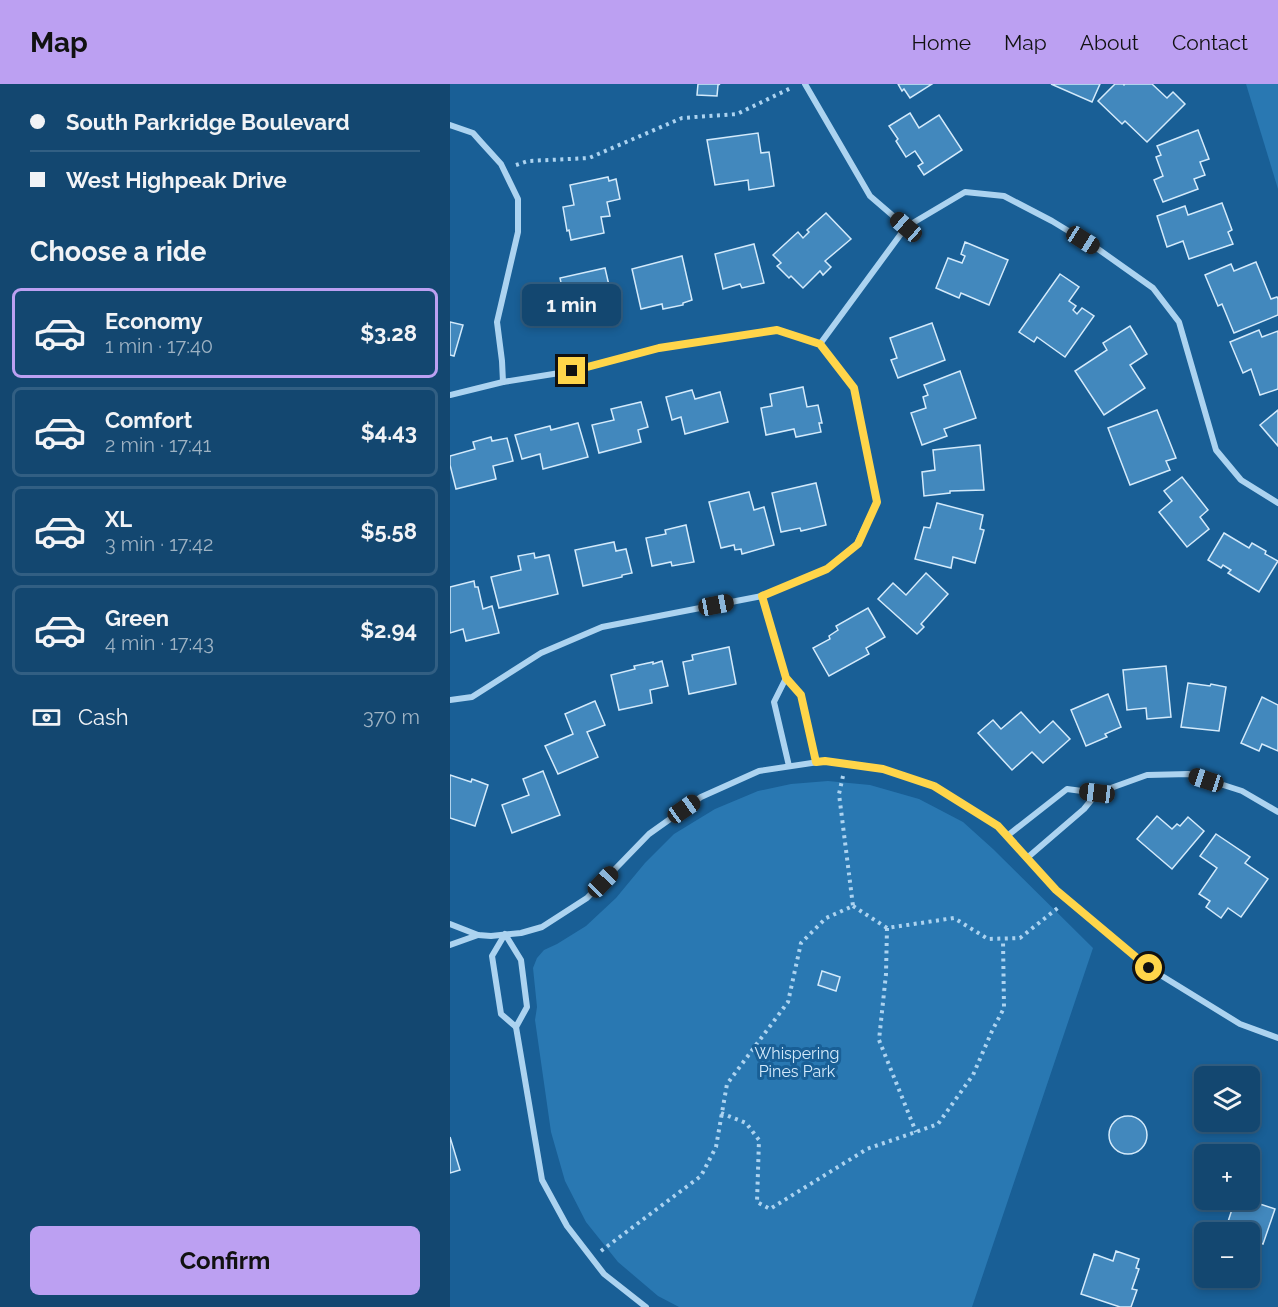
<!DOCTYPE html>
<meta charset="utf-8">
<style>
:root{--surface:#134770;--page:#1c4e75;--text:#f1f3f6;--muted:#9db2c3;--line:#325f83;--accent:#bca0f2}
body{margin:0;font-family:Raleway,sans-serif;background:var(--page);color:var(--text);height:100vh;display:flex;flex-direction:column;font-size:22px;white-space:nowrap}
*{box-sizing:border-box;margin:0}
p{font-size:20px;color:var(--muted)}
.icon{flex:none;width:33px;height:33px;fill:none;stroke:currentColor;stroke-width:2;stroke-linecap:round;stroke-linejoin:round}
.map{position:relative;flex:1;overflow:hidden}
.sheet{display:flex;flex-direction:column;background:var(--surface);width:450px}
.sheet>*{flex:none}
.top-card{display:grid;align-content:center;height:132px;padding:0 30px;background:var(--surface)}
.fabs{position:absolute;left:744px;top:982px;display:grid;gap:12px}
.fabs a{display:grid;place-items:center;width:66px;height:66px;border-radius:9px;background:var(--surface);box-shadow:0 3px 9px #0003,0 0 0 2px var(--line);font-size:30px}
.end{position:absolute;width:27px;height:27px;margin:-14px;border:8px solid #ffd54a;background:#111;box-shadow:0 0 0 3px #111}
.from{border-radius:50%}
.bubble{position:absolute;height:42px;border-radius:9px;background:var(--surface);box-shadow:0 3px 9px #0003,0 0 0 2px var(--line);font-size:20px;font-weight:700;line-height:42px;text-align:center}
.car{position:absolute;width:18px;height:36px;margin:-18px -9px;border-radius:8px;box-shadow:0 0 4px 2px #0007;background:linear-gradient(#222 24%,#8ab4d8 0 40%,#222 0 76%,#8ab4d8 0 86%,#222 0)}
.top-card b{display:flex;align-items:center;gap:21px;height:57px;font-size:22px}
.top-card b+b{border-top:2px solid var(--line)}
.top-card i{width:15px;height:15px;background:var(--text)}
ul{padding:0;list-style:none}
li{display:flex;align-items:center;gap:18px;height:90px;margin:0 12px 9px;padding:0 18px;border:3px solid var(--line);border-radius:9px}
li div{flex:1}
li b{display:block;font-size:22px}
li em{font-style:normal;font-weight:700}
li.active{border-color:var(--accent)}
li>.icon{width:54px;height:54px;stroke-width:1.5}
h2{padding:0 30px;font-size:27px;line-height:72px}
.pay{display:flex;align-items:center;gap:15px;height:66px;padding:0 30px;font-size:22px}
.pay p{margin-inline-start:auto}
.primary-button{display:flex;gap:12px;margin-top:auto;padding:12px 30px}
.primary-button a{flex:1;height:69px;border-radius:9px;background:var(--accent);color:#111;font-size:24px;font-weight:700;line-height:69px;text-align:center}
header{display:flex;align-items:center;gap:36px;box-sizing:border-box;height:84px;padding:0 30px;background:var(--accent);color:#111}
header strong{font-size:28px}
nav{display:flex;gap:33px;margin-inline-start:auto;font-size:21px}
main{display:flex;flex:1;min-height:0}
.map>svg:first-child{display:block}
.green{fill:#2978b2}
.building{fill:#4288bd;stroke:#d3eafb;stroke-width:1.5}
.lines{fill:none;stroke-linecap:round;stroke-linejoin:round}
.path{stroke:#acd3f0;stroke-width:4;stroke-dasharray:3 4.5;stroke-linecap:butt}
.street{stroke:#acd3f0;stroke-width:6}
.route{stroke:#ffd54a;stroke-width:8}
.labels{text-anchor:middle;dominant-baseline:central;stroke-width:6;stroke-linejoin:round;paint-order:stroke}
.park-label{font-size:16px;fill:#d3eafb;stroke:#195f96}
</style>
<header>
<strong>Map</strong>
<nav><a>Home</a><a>Map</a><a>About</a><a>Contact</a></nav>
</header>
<main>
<section class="sheet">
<div class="top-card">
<b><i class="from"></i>South Parkridge Boulevard</b>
<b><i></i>West Highpeak Drive</b>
</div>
<h2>Choose a ride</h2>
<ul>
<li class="active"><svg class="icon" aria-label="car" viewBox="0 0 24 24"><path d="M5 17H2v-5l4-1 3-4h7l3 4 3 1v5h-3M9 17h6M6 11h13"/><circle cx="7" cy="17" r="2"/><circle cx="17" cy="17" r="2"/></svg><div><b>Economy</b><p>1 min · 17:40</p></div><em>$3.28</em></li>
<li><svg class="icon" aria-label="car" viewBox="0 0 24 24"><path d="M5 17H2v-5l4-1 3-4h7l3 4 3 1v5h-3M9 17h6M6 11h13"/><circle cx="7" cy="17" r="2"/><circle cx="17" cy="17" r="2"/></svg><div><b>Comfort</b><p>2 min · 17:41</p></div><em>$4.43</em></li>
<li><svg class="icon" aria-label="car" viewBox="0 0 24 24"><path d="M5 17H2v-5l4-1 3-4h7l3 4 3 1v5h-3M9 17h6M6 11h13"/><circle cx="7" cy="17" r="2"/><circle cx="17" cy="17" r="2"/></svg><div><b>XL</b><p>3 min · 17:42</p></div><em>$5.58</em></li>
<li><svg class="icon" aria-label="car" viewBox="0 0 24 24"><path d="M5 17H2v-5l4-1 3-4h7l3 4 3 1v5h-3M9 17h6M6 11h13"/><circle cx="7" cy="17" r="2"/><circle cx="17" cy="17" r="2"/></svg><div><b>Green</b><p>4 min · 17:43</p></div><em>$2.94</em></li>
</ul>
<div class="pay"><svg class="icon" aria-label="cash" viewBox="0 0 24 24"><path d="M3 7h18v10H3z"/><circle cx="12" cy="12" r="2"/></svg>Cash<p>370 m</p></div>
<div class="primary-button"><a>Confirm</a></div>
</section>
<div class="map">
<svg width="828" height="1223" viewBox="0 0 828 1223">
<rect width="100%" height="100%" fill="#195f96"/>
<g class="green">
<polygon points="796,0 828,0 828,105"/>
<polygon points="378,697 420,701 469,715 513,738 543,765 643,864 522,1223 229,1223 208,1212 168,1178 136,1138 115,1097 101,1048 85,936 87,923 83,884 87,874 94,866 107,860 136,842 166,814 195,779 224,750 265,725 308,707 341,700"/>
</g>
<g class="building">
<polygon points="248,0 270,0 268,1 267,12 247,11"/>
<polygon points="448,0 482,0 460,14 454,5 452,7"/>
<polygon points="601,0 650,0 642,18"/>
<polygon points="665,0 673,0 674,1 675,0 702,0 717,14 723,8 735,20 697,58 675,37 672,40 648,17"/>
<polygon points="460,29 469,44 489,31 512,66 474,91 468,82 473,79 465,67 456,73 446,57 448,55 439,42"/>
<polygon points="748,46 759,75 750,78 755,91 744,95 748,105 713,118 704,96 713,92 706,73 711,71 707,62"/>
<polygon points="308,49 311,69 319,68 324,102 299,106 298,96 265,101 257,56"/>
<polygon points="158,93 159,97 166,95 170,115 157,118 160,132 151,133 154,149 121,156 119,146 117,147 113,123 124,121 120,101"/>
<polygon points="772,119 782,146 778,148 783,160 739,175 733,157 717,163 707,132 735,122 738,131"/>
<polygon points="376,129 401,155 375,177 381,183 373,191 370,187 353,204 341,192 339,194 327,182 331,179 323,171 348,148 353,154 359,148 357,146"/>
<polygon points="515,158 558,176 539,221 511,209 509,214 486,204 498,174 512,179 515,172 511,170"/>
<polygon points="304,160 314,199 292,204 290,200 273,205 265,170"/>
<polygon points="232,172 242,216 233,219 233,221 213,225 212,220 191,225 182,185"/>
<polygon points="806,178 821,215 827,213 828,215 828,231 784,249 772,220 768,222 755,191 781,180 784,187"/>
<polygon points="155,184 164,223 157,225 158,230 143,234 142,231 119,236 110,194"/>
<polygon points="610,190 629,203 619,217 626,222 623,226 627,230 632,224 644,232 615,273 587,253 584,258 569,248"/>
<polygon points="0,238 13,241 4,272 0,271"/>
<polygon points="482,239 495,276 448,294 441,276 447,274 440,254"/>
<polygon points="680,242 697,270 680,281 695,304 654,331 625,287 657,266 653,259"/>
<polygon points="809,246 812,253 828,247 828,305 810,311 801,285 793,289 780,258"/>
<polygon points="510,287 526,334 494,345 497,352 472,361 461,329 476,324 473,313 478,311 474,301"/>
<polygon points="353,303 357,323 368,321 372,339 369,339 371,348 346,353 344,345 316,351 311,324 322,322 320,310"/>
<polygon points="242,306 245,315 270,308 278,338 235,350 231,333 222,336 216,313"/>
<polygon points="191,318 198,343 188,346 191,358 149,369 142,341 164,336 161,325"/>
<polygon points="707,326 726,374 716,377 720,386 680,401 658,344"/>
<polygon points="828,326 828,362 810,341"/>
<polygon points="128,339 138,373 93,385 90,370 72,375 65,351 100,342 101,346"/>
<polygon points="41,353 42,357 57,354 63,377 43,382 46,395 6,405 0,381 0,372 25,365 23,358"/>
<polygon points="530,361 534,406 500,407 500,409 474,412 472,388 485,386 483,366"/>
<polygon points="732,393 758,426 750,433 759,445 737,463 709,428 722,417 714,407"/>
<polygon points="366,399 376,441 351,447 350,444 331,448 322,409"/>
<polygon points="299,408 304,426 314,423 324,461 292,470 291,465 285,466 284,461 271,464 259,418"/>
<polygon points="487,419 533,431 530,445 534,446 525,479 503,473 501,484 465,475 474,443 480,444"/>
<polygon points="236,441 244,478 222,482 221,478 202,482 196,454 216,450 215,446"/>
<polygon points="774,449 799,464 802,459 816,467 815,470 828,477 809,508 778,489 781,486 773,481 771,484 758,476"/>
<polygon points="164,458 166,467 176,465 182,489 172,491 172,493 133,502 125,466"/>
<polygon points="84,469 85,474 99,471 108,510 49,524 41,493 71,486 68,472"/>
<polygon points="476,489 498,510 471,540 474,543 467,550 428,515 443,499 456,511"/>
<polygon points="24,497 25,503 28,503 33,525 42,522 49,549 16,557 13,545 0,549 0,503"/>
<polygon points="418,524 435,553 416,564 419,570 379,592 363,564 380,555 379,552 388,546 386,542"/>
<polygon points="279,563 286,600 239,610 233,578 243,576 242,571"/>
<polygon points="212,577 218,602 200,606 202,619 169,626 161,591 185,585 184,582 203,578 203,580"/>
<polygon points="716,582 721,633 697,635 696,624 677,626 673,586"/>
<polygon points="738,599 760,602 761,600 776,603 769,647 731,643"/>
<polygon points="658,610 671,643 655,650 657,653 636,662 621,626"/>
<polygon points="812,613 828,621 828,667 812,660 809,667 791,659"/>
<polygon points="145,617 155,641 137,648 148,673 108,690 95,662 123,650 115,630"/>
<polygon points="571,628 590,649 603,637 620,655 593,679 582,668 562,686 528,649 543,636 551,645"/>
<polygon points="93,687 110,731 62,749 52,721 79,711 73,695"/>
<polygon points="0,691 21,698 22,695 38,701 25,742 0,734"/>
<polygon points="707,732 722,745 727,740 730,742 738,733 754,747 722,785 687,755"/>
<polygon points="766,750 800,773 795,779 818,795 791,833 778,824 771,834 756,823 760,817 749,810 767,784 750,772"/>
<polygon points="372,887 390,893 386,907 368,901"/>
<circle cx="678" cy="1051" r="19"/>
<polygon points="0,1053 10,1086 0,1089"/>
<polygon points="800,1110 809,1114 807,1119 825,1125 813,1160 800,1155 800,1149 780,1149 775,1147 785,1116 800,1116"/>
<polygon points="666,1167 689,1175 686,1184 689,1185 682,1205 687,1206 681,1223 670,1223 631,1210 644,1170 663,1177"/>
</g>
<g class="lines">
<g class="path">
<polyline points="66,81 78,77 139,74 232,34 287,30 343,3"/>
<polyline points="403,822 437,844 504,834 538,855 570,854 609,823"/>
<polyline points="437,844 436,890 429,956 466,1048"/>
<polyline points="271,1029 296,1039 309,1056 307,1118 320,1125 417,1065 488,1040 523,991 542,947 554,924 553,855"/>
<polyline points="151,1167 251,1092 266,1063 277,1000 338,918 351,859 376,834 403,822 389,710 393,692"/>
</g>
<g class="street">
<polyline points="355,0 420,112 456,143"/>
<polyline points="0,41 23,49 31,58 51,80 68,115 68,148 47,238 52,277 53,298"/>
<polyline points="370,260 456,143 515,108 554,112 602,137 648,165 703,204 729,238 766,366 791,396 828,419"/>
<polyline points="0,311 53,298 122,287 209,264 327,246 370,260"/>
<polyline points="312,512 336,594 351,611 366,678"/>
<polyline points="336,594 324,618 339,682"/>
<polyline points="0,616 22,613 91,569 152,543 312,512 377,485 407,460 427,418 404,304 370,260"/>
<polyline points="557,752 617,705 647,709 697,691 739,690 792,707 828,728"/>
<polyline points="577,774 634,725 647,709"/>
<polyline points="0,840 28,851 41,852 71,849 92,843 137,814 199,750 251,713 309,687 375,677 433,685 484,702 548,742 606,806 699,884 790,940 828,954"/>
<polygon points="55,850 71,876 77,923 66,943 51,930 42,872"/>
<polyline points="0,861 28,851"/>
<polyline points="66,943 92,1096 117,1142 154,1190 196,1223"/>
</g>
</g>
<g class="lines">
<polyline class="route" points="122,287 209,264 327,246 370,260 404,304 427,418 408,460 377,485 312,512 336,594 351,611 366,678 375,677 433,685 484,702 548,742 606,806 699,884"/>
</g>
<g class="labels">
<g class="park-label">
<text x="347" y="969">Whispering<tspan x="347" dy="18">Pines Park</tspan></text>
</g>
</g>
</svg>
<div class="fabs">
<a><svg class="icon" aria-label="layers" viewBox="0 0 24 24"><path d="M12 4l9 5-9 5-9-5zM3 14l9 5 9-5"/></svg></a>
<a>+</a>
<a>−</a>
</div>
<i class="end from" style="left:699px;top:884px"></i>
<i class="end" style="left:122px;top:287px"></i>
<div class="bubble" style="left:72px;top:200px;width:99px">1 min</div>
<i class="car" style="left:456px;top:143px;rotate:311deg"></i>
<i class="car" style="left:633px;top:156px;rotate:122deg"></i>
<i class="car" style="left:266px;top:521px;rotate:79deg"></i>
<i class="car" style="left:756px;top:696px;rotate:288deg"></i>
<i class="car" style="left:647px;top:709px;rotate:277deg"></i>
<i class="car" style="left:234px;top:725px;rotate:55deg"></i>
<i class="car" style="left:153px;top:798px;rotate:44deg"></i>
</div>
</main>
